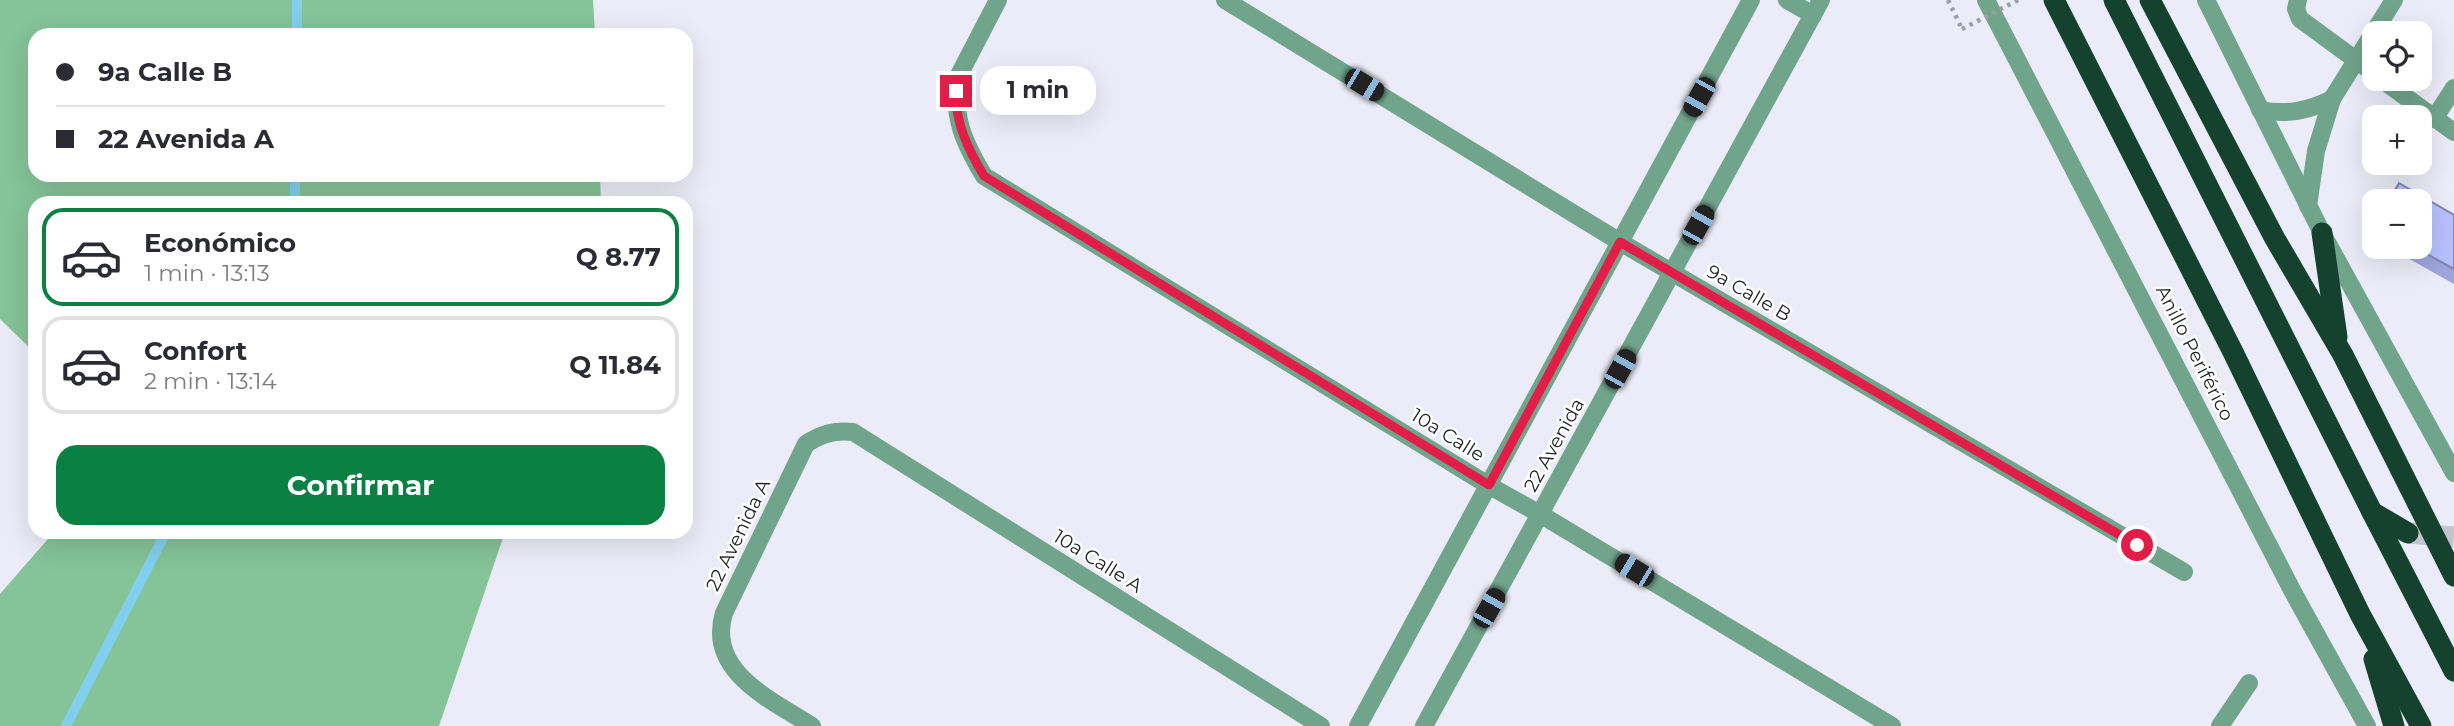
<!DOCTYPE html>
<html lang="es">
<meta charset="utf-8">
<style>
:root{--surface:#fff;--page:#f2f2f3;--text:#2b2b33;--muted:#7c7c81;--line:#e1e1e2;--accent:#0b8043}
body{margin:0;font-family:Montserrat,sans-serif;background:var(--page);color:var(--text);height:100vh;display:flex;flex-direction:column;font-size:26px;white-space:nowrap}
*{box-sizing:border-box;margin:0}
p{font-size:23px;color:var(--muted)}
.icon{flex:none;width:38px;height:38px;fill:none;stroke:currentColor;stroke-width:2;stroke-linecap:round;stroke-linejoin:round}
.map{position:relative;flex:1;overflow:hidden}
.side{position:absolute;left:28px;top:196px;width:665px;height:343px;display:flex;flex-direction:column;background:var(--surface);border-radius:21px;box-shadow:0 7px 28px #0002}
.side>*{flex:none}
.hud{position:absolute;left:28px;top:28px;width:665px;height:154px;border-radius:21px;box-shadow:0 7px 28px #0002;display:grid;align-content:center;height:154px;padding:0 28px;background:var(--surface)}
.fabs{position:absolute;left:2362px;top:21px;display:grid;gap:14px}
.fabs a{display:grid;place-items:center;width:70px;height:70px;border-radius:14px;background:var(--surface);box-shadow:0 7px 28px #0002;font-size:35px}
.end{position:absolute;width:32px;height:32px;margin:-16px;border:9px solid #e11d48;background:#fff;box-shadow:0 0 0 4px #fff}
.from{border-radius:50%}
.bubble{position:absolute;height:49px;border-radius:21px;background:var(--surface);box-shadow:0 7px 28px #0002;font-size:23px;font-weight:700;line-height:49px;text-align:center}
.car{position:absolute;width:21px;height:42px;margin:-21px -10px;border-radius:9px;box-shadow:0 0 5px 2px #0007;background:linear-gradient(#222 24%,#8ab4d8 0 40%,#222 0 76%,#8ab4d8 0 86%,#222 0)}
.hud b{display:flex;align-items:center;gap:24px;height:66px;font-size:26px}
.hud b+b{border-top:2px solid var(--line)}
.hud i{width:18px;height:18px;background:var(--text)}
ul{padding:12px 0 0;list-style:none}
li{display:flex;align-items:center;gap:21px;height:98px;margin:0 14px 10px;padding:0 14px;border:4px solid var(--line);border-radius:21px}
li div{flex:1}
li b{display:block;font-size:26px}
li em{font-style:normal;font-weight:700}
li.current{border-color:var(--accent)}
li>.icon{width:63px;height:63px;stroke-width:1.5}
.button{display:flex;gap:14px;margin-top:auto;padding:14px 28px}
.button a{flex:1;height:80px;border-radius:21px;background:var(--accent);color:#fff;font-size:28px;font-weight:700;line-height:80px;text-align:center}
.map>svg:first-child{display:block}
.forest{fill:#85c398}
.lines{fill:none;stroke-linecap:round;stroke-linejoin:round}
.stream{stroke:#80d0ed;stroke-width:10}
.highway-tunnel{stroke:#c3c4ce;stroke-width:21;stroke-dasharray:21 10;stroke-linecap:butt}
.path{stroke:#9d9ea6;stroke-width:4.5;stroke-dasharray:3.5 5;stroke-linecap:butt}
.minor{stroke:#70a48b;stroke-width:18}
.highway{stroke:#15422f;stroke-width:21}
.path-bridge{stroke:#9d9ea6;stroke-width:4.5;stroke-dasharray:3.5 5;stroke-linecap:butt}
.wall{fill:#9ea5da}
.building{fill:#b8c0fe;stroke:#8186b2;stroke-width:2}
.route{stroke:#e11d48;stroke-width:9}
.labels{text-anchor:middle;dominant-baseline:central;stroke-width:5;stroke-linejoin:round;paint-order:stroke}
.street-label{font-size:19px;fill:#232428;stroke:#fff}
</style>
<div class="map">
<svg width="2454" height="726" viewBox="0 0 2454 726">
<rect width="100%" height="100%" fill="#ebecf7"/>
<g class="forest">
<polygon points="0,0 593,0 595,35 35,35 35,175 600,175 601,203 35,203 35,353 0,319"/>
<polygon points="54,532 505,532 439,726 0,726 0,594"/>
</g>
<g class="lines">
<g class="stream">
<polyline points="297,35 297,0"/>
<polyline points="295,203 295,175"/>
<polyline points="66,726 166,532"/>
</g>
<polyline class="highway-tunnel" points="2408,533 2454,537"/>
<polyline class="path" points="1948,0 1962,29"/>
<g class="minor">
<path d="M998,0L958,77C952,117 964,143 984,176L1488,485L1540,514L1892,726"/>
<polyline points="1225,0 1620,242 2184,572"/>
<polyline points="1787,0 1813,15"/>
<polyline points="1986,0 2293,592 2367,726"/>
<polyline points="2206,0 2322,233 2454,473"/>
<polyline points="2298,0 2296,9 2300,19 2375,74"/>
<polyline points="2381,79 2454,132"/>
<path d="M2260,110C2287,115 2308,111 2332,99"/>
<polyline points="2434,119 2454,88"/>
<polyline points="2308,206 2316,151 2332,99 2394,0"/>
<path d="M812,726C772,700 706,672 724,613L806,444C821,434 834,430 853,432L1321,726"/>
<polyline points="1358,726 1751,0"/>
<polyline points="1424,726 1821,0"/>
<polyline points="2220,726 2249,683"/>
</g>
<g class="highway">
<polyline points="2054,0 2233,352 2360,614 2421,726"/>
<polyline points="2114,0 2372,512 2454,671"/>
<polyline points="2150,0 2274,237 2343,355 2454,576"/>
<polyline points="2322,233 2337,337"/>
<polyline points="2372,512 2408,533"/>
<polyline points="2374,659 2394,726"/>
</g>
<polyline class="path-bridge" points="1962,29 2018,0"/>
</g>
<g class="wall">
<polygon points="2454,215 2454,284 2388,247 2420,247"/>
<polygon points="2375,226 2375,239 2371,237"/>
</g>
<polygon class="building" points="2399,183 2454,215 2454,269 2414,247 2420,247 2420,201 2389,201"/>
<g class="lines">
<path class="route" d="M956,91C955,123 968,149 984,176L1489,485L1620,242L2137,545"/>
</g>
<g class="labels">
<g class="street-label">
<text transform="translate(1749 293) rotate(30)">9a Calle B</text>
<text transform="translate(2195 353) rotate(63)">Anillo Periférico</text>
<text transform="translate(1448 435) rotate(32)">10a Calle</text>
<text transform="translate(1554 445) rotate(-61)">22 Avenida</text>
<text transform="translate(738 535) rotate(-64)">22 Avenida A</text>
<text transform="translate(1098 561) rotate(32)">10a Calle A</text>
</g>
</g>
</svg>
<div class="fabs">
<a><svg class="icon" aria-label="locate" viewBox="0 0 24 24"><circle cx="12" cy="12" r="6"/><path d="M12 2v4M12 18v4M2 12h4M18 12h4"/></svg></a>
<a>+</a>
<a>−</a>
</div>
<i class="end from" style="left:2137px;top:545px"></i>
<i class="end" style="left:956px;top:91px"></i>
<div class="bubble" style="left:980px;top:66px;width:116px">1 min</div>
<i class="car" style="left:1364px;top:85px;rotate:121deg"></i>
<i class="car" style="left:1699px;top:97px;rotate:209deg"></i>
<i class="car" style="left:1698px;top:225px;rotate:29deg"></i>
<i class="car" style="left:1620px;top:369px;rotate:29deg"></i>
<i class="car" style="left:1634px;top:570px;rotate:301deg"></i>
<i class="car" style="left:1489px;top:608px;rotate:29deg"></i>
<div class="hud">
<b><i class="from"></i>9a Calle B</b>
<b><i></i>22 Avenida A</b>
</div>
<section class="side">
<ul>
<li class="current"><svg class="icon" aria-label="car" viewBox="0 0 24 24"><path d="M5 17H2v-5l4-1 3-4h7l3 4 3 1v5h-3M9 17h6M6 11h13"/><circle cx="7" cy="17" r="2"/><circle cx="17" cy="17" r="2"/></svg><div><b>Económico</b><p>1 min · 13:13</p></div><em>Q 8.77</em></li>
<li><svg class="icon" aria-label="car" viewBox="0 0 24 24"><path d="M5 17H2v-5l4-1 3-4h7l3 4 3 1v5h-3M9 17h6M6 11h13"/><circle cx="7" cy="17" r="2"/><circle cx="17" cy="17" r="2"/></svg><div><b>Confort</b><p>2 min · 13:14</p></div><em>Q 11.84</em></li>
</ul>
<div class="button"><a>Confirmar</a></div>
</section>
</div>
